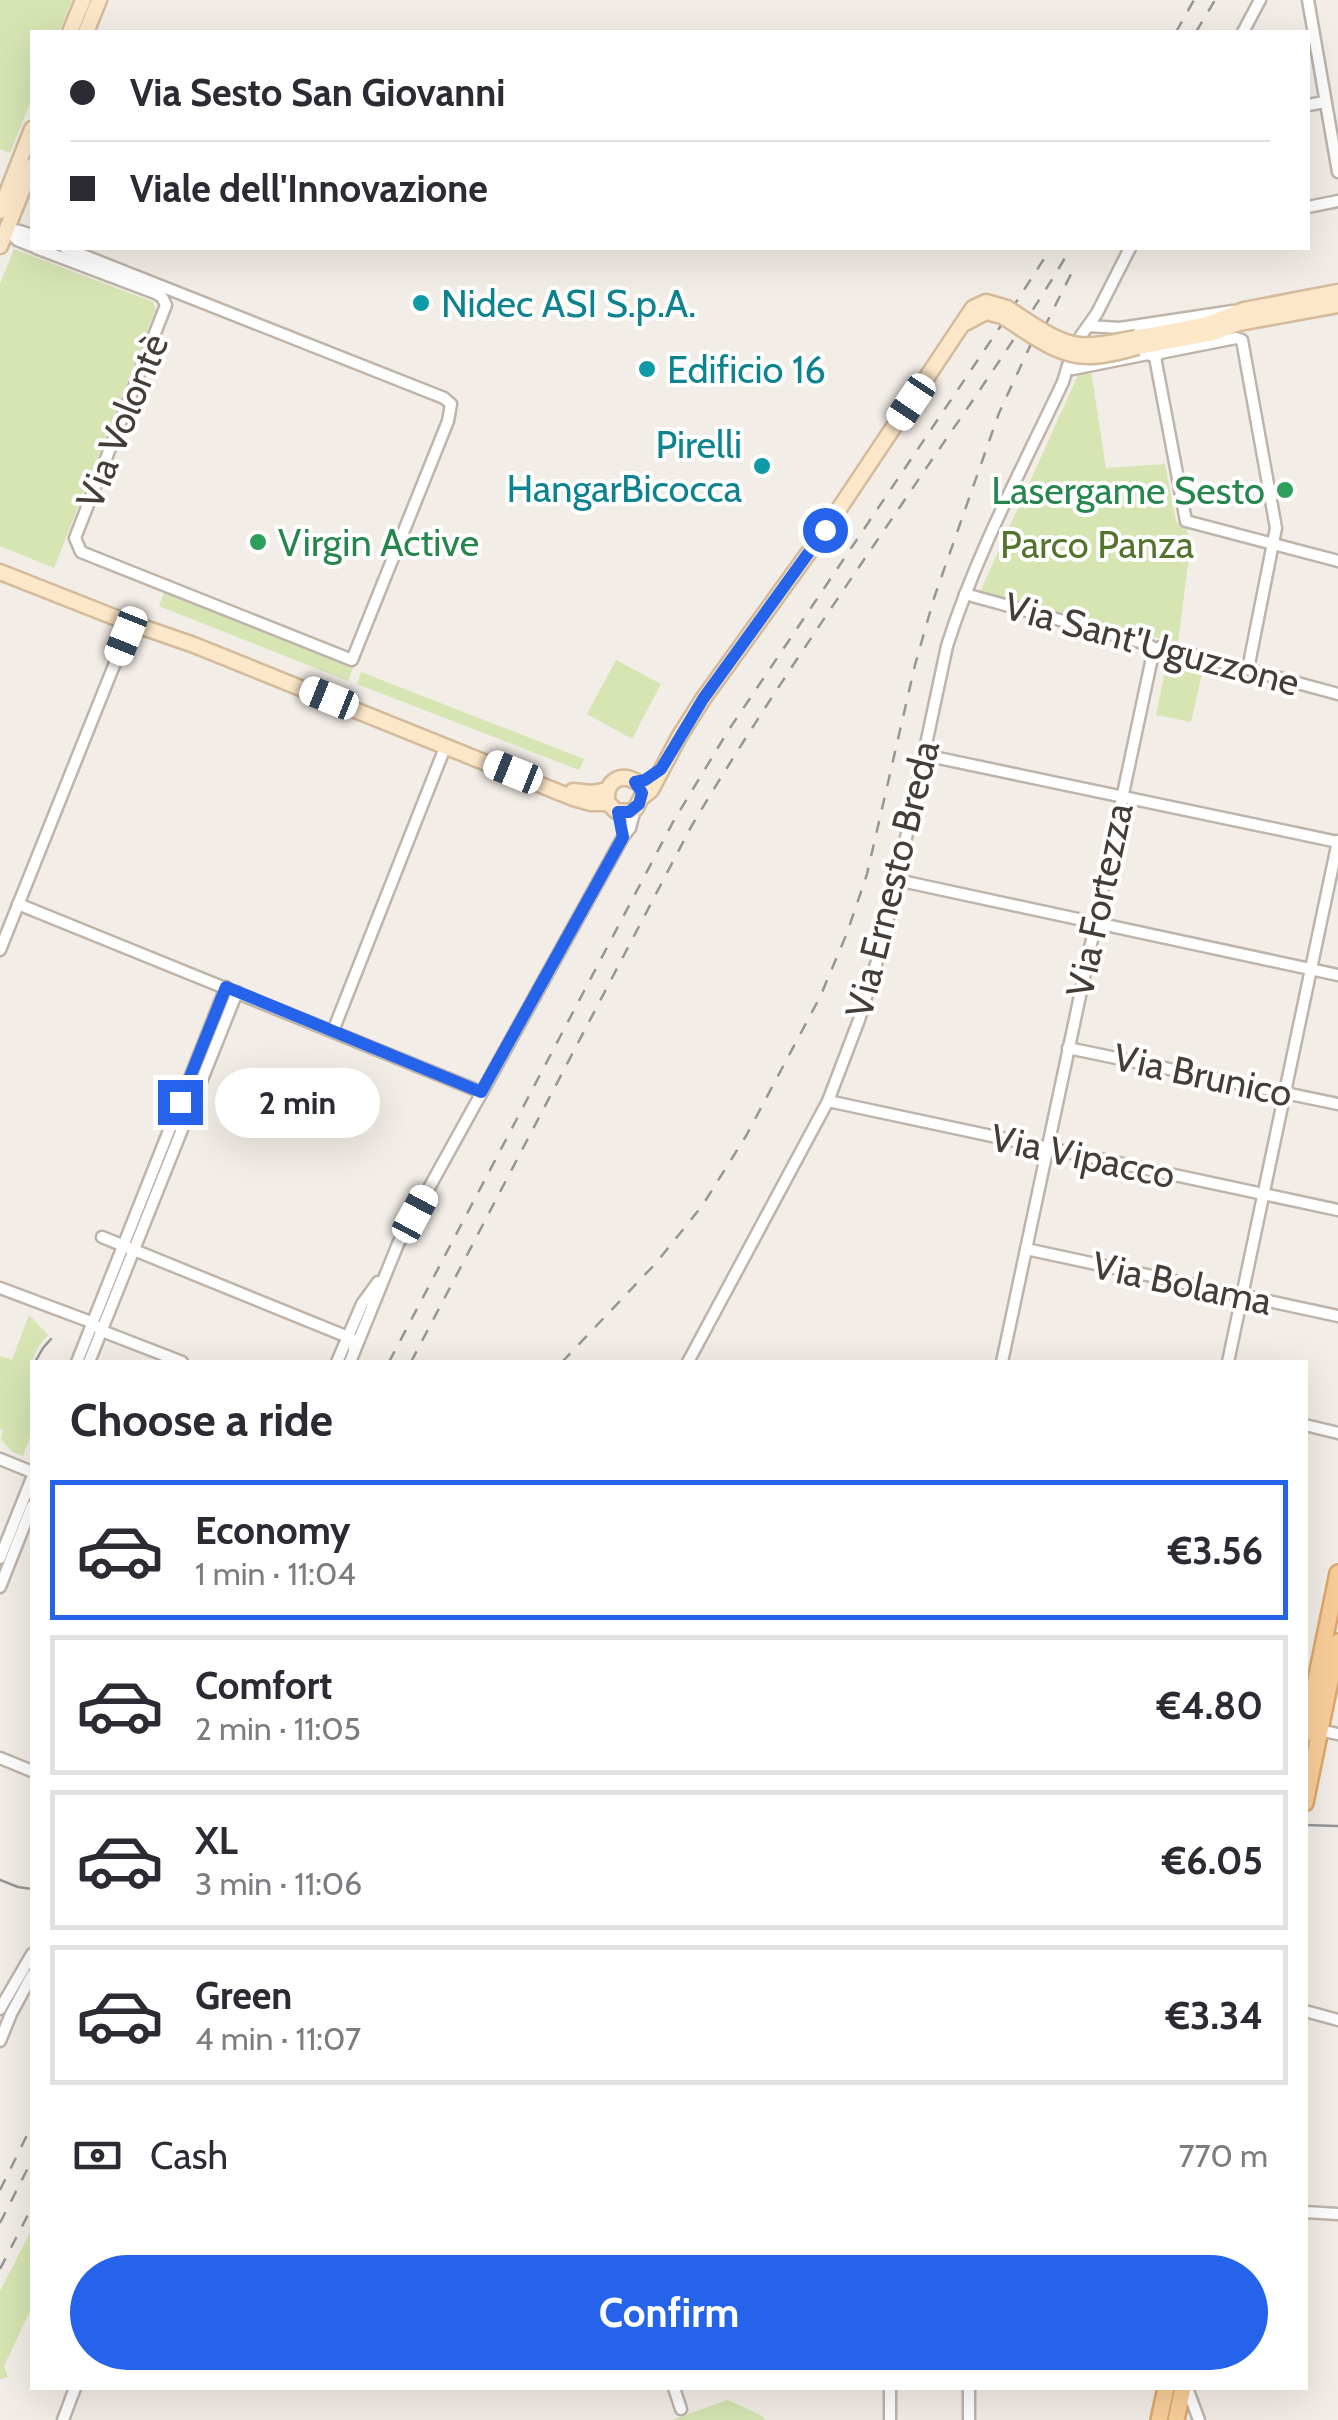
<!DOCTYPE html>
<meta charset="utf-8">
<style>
:root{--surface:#fff;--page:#f2f2f3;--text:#2b2b33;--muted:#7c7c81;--line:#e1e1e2;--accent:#2563eb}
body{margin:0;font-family:Cabin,sans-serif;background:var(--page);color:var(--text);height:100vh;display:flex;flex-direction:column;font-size:38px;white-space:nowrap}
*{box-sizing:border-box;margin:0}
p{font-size:32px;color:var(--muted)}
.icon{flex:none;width:55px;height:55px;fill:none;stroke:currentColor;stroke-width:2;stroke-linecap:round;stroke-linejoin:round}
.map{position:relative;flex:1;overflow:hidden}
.details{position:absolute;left:30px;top:1360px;width:1278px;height:1030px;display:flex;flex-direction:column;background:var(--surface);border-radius:0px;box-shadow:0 10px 40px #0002}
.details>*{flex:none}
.hud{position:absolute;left:30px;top:30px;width:1280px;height:220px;border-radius:0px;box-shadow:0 10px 40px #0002;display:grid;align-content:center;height:220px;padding:0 40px;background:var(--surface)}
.end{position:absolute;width:45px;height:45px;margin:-22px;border:12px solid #2563eb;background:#fff;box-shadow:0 0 0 5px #fff}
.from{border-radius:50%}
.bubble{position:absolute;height:70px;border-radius:35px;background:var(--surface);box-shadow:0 10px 40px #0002;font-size:32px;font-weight:700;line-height:70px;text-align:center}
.car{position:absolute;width:30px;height:60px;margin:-30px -15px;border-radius:12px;box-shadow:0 0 8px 2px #0007;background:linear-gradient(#fff 24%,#345 0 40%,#fff 0 76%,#345 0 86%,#fff 0)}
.hud b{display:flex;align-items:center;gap:35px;height:95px;font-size:38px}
.hud b+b{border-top:2px solid var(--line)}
.hud i{width:25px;height:25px;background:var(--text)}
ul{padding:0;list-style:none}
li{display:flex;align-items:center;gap:30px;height:140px;margin:0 20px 15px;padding:0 20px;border:5px solid var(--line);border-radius:0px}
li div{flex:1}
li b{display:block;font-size:38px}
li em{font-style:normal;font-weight:700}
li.active{border-color:var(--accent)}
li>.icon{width:90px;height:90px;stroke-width:1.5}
h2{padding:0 40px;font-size:45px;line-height:120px}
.pay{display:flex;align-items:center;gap:25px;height:110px;padding:0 40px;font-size:38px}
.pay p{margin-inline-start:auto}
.cta{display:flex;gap:20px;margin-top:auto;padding:20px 40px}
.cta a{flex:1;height:115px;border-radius:60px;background:var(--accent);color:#fff;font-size:40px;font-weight:700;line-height:115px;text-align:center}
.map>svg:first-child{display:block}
.green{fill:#d6e5b2}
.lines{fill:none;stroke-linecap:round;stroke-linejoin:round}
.street-casing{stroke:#beb4aa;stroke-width:15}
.secondary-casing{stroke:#d3bb9c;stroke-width:19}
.primary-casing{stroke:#dda86b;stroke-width:20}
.street{stroke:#fff;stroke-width:10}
.secondary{stroke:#fce7c9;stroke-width:14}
.primary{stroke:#f9ce9a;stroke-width:15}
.tram{stroke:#969696;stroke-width:2.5}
.rail{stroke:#969696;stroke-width:2.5;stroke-dasharray:12 12;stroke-linecap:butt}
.secondary-bridge-casing{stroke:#d3bb9c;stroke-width:19;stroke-linecap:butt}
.secondary-bridge{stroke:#fce7c9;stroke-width:14}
.route{stroke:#2563eb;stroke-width:12}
.culture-dot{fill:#0f9aa8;stroke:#fff;stroke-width:4}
.leisure-dot{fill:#2e9e5b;stroke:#fff;stroke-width:4}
.labels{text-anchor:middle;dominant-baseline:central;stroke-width:8;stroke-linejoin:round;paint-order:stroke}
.culture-label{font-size:38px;fill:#0d838f;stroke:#fff;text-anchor:start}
.street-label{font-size:38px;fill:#453d37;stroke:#fff}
.leisure-label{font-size:38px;fill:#27864d;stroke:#fff;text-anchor:end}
.park-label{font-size:38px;fill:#54742d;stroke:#fff}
</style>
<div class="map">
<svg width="1338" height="2420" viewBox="0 0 1338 2420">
<rect width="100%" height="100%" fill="#f3ede7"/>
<g class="green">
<polygon points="0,0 72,0 59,32 32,32 32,99 10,153 0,149"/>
<polygon points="14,249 153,302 156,309 54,568 0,546 0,284"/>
<polygon points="1091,371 1106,468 1165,464 1176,521 1186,529 1191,540 1178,643 980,592 1079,373"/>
<polygon points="164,593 353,668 348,681 159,606"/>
<polygon points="616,660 661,684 632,739 587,714"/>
<polygon points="1167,662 1203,669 1191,722 1156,715"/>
<polygon points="361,672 584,759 579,770 357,684"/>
<path d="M29,1315L48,1335C19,1364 35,1390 32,1425C32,1436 26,1446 23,1456L12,1452L1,1439L3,1430L0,1428V1356L12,1360Z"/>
<polygon points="32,2229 32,2307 4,2366 8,2377 0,2379 0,2291"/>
<polygon points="728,2400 762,2416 765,2420 671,2420"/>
</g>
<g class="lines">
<g class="street-casing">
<g id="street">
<polyline points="1308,0 1338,172"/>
<polyline points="1243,32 1260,0"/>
<polyline points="1308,105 1325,102"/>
<polyline points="1308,207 1338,201"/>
<polyline points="5,229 20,231 32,235"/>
<polyline points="8,230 17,240 32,246"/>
<polyline points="36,248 155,293 162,297 166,305 75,538 81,552 352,660 448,421 451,404 444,398 65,248"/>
<polyline points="1088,326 1120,328 1233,311"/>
<polyline points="1078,340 1097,313 1130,248"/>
<polyline points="1155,357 1186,521 1338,561"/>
<polyline points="1073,369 1148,354 1155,357 1160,353 1236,338 1242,340 1276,528 1248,669"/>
<polyline points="965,594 1147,644 1152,647 1153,653"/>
<polyline points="1153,653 1160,647 1168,648 1338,694"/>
<polyline points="924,755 1338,842"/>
<polyline points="897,880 1338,975"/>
<polyline points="18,904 481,1092"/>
<polyline points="0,950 131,623"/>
<polyline points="333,1031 446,745"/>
<polyline points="1068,1048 1338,1104"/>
<polyline points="828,1101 1338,1210"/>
<polyline points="102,1237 348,1337 354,1340 354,1351"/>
<polyline points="1026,1249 1338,1316"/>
<polyline points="0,1288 91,1322 102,1331 182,1362"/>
<polyline points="77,1362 226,987"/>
<polyline points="89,1362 237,992"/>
<polyline points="337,1362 362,1304 378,1282"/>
<polyline points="350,1362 398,1244 623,837 630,828 635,809"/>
<path d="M688,1362L828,1101L859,1020L880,951L897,880L947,646C976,554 1022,469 1063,382L1070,359"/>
<polyline points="1002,1362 1153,653"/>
<polyline points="1228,1362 1338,841"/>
<polyline points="1305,1425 1338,1433"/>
<polyline points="0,1459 32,1472"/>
<polyline points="0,1558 32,1478"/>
<polyline points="0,1587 32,1506"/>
<polyline points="1319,1730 1338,1734"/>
<polyline points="0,1758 32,1771"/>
<polyline points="0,2009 32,1954"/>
<polyline points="1305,2011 1338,2020"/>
<polyline points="0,2041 11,2014 32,1975"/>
<polyline points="1305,2212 1338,2214"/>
<polyline points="674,2388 681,2409"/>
<polyline points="969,2388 969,2420"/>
<polyline points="1187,2388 1199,2420"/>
<polyline points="63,2420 75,2388"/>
<polyline points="890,2420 890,2388"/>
</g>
</g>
<g class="secondary-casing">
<g id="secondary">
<polyline points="70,32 83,0"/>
<polyline points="86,32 99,0"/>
<polyline points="0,211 32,129"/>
<polyline points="0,246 32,166"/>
<polyline points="965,323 986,312 1002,316"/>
<polyline points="1136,338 1207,324 1244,310 1338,292"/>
<polyline points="1138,347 1213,333 1239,323 1338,305"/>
<polyline points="0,572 119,619 194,645 573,798 591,803 608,803 616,811 629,812 636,808 641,798 651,790 679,737 703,699 825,530 973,308 986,302 1007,308"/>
<polyline points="573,791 592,793 607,790"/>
<path d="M607,798C607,781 620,773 635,781"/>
</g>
</g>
<g class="primary-casing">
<g id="primary">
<polyline points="1305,1734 1338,1573"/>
<polyline points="1305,1803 1338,1642"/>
<polyline points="1159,2420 1166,2388"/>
<polyline points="1176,2420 1183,2388"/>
</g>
</g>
<use href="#street" class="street"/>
<use href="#secondary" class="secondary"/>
<use href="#primary" class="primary"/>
<g class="tram">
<polyline points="35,1362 43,1348 51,1339"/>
<polyline points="32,1373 32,1386"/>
<polyline points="1305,1825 1338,1826"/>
<polyline points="0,1880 18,1887 32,1889"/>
</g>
<g class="rail">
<polyline points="1176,32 1194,0"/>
<polyline points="1196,32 1215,0"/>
<polyline points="1044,328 1075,266"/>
<polyline points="389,1362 673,822 728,731 1000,327 1051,248"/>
<path d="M411,1362L691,827C765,702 848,584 929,464C978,393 1027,322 1071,248"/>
<polyline points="562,1362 656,1263 702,1206 746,1136 820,997 847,933 867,874 915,665 934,598 999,413 1044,316"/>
<polyline points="0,2190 32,2125"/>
<polyline points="0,2223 32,2160"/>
<polyline points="0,2269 32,2207"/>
</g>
<g class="secondary-bridge-casing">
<g id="secondary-bridge">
<path d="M1007,308C1028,321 1054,342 1079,345C1098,347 1118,341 1136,338"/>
<path d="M1002,316C1028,332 1057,357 1090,356C1106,356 1122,351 1138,347"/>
</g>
</g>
<use href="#secondary-bridge" class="secondary-bridge"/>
</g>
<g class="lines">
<polyline class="route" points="180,1102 226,987 481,1092 623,837 618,812 629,812 639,804 642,793 635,782 645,780 661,769 703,699 825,530"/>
</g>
<g class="culture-dot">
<circle cx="421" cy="303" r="10"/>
<circle cx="647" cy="369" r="10"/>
<circle cx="762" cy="466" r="10"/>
</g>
<g class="leisure-dot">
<circle cx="1285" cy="490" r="10"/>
<circle cx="258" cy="542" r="10"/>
</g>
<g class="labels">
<g class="culture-label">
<text x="441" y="303">Nidec ASI S.p.A.</text>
<text x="667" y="369">Edificio 16</text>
<text x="742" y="444" text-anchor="end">Pirelli<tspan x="742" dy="44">HangarBicocca</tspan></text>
</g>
<g class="street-label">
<text transform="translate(122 421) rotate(-68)">Via Volontè</text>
<text transform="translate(1152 644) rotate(15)">Via Sant'Uguzzone</text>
<text transform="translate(892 879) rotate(-76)">Via Ernesto Breda</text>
<text transform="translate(1099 900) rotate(-78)">Via Fortezza</text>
<text transform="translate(1203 1075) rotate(12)">Via Brunico</text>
<text transform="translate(1083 1156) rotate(12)">Via Vipacco</text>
<text transform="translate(1182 1283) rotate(12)">Via Bolama</text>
</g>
<g class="leisure-label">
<text x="1265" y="490">Lasergame Sesto</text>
<text x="278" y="542" text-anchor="start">Virgin Active</text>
</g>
<g class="park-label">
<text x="1097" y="544">Parco Panza</text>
</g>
</g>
</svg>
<i class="end from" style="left:825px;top:530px"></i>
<i class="end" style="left:180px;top:1102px"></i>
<div class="bubble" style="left:215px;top:1068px;width:165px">2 min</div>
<i class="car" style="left:911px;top:402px;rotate:214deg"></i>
<i class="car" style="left:126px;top:636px;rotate:202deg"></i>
<i class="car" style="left:329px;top:698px;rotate:292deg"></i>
<i class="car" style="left:513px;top:772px;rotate:292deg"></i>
<i class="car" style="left:415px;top:1214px;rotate:28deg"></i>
<div class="hud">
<b><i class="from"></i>Via Sesto San Giovanni</b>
<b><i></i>Viale dell'Innovazione</b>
</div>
<section class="details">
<h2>Choose a ride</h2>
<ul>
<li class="active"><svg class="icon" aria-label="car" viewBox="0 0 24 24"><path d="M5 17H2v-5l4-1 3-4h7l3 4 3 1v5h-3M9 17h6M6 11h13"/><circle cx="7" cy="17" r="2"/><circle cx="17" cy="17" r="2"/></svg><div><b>Economy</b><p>1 min · 11:04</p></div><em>€3.56</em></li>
<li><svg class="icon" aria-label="car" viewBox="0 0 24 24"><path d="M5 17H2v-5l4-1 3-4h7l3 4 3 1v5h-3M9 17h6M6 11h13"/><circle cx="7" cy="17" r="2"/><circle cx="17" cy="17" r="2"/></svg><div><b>Comfort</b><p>2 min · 11:05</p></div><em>€4.80</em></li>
<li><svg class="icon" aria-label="car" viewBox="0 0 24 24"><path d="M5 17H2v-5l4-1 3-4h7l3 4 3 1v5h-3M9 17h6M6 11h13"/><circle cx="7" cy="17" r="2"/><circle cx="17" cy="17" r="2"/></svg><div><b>XL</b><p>3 min · 11:06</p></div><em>€6.05</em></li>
<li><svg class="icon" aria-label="car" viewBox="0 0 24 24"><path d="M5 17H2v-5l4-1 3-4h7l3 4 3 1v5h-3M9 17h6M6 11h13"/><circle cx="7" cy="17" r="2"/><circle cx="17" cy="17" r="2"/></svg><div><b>Green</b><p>4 min · 11:07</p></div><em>€3.34</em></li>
</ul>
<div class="pay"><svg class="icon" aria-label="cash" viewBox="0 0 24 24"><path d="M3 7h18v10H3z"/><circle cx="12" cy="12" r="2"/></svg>Cash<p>770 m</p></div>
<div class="cta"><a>Confirm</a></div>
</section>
</div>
